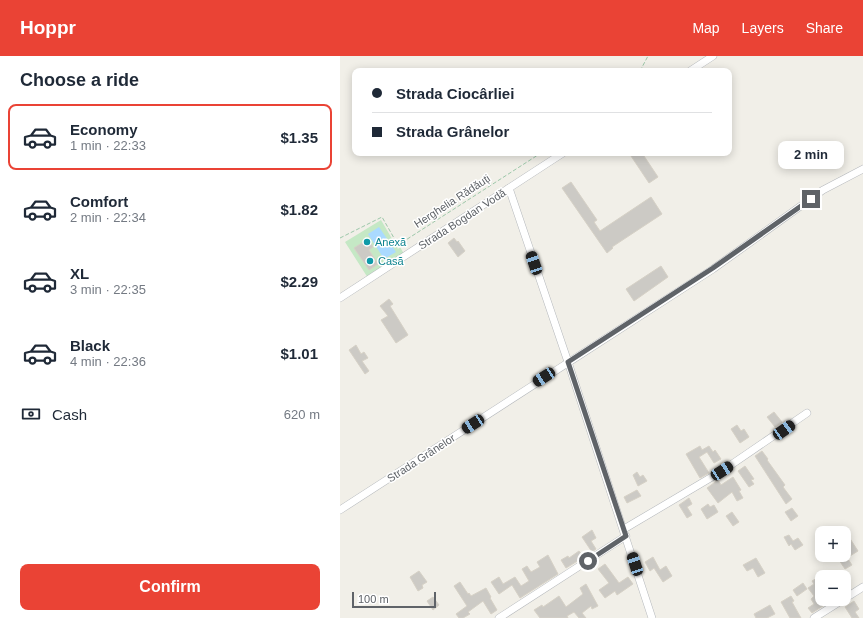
<!DOCTYPE html>
<meta charset="utf-8">
<style>
:root{--surface:#fff;--page:#f6f6f7;--text:#1f2937;--muted:#747a83;--line:#e0e1e3;--accent:#ea4335}
body{margin:0;font-family:Arial,sans-serif;background:var(--page);color:var(--text);height:100vh;display:flex;flex-direction:column;font-size:15px;white-space:nowrap}
*{box-sizing:border-box;margin:0}
p{font-size:13px;color:var(--muted)}
.icon{flex:none;width:22px;height:22px;fill:none;stroke:currentColor;stroke-width:2;stroke-linecap:round;stroke-linejoin:round}
.map{position:relative;flex:1;overflow:hidden}
.drawer{display:flex;flex-direction:column;background:var(--surface);width:340px}
.drawer>*{flex:none}
.hud{position:absolute;left:12px;top:12px;width:380px;height:88px;border-radius:8px;box-shadow:0 2px 10px #0003;display:grid;align-content:center;height:88px;padding:0 20px;background:var(--surface)}
.fabs{position:absolute;left:475px;top:470px;display:grid;gap:8px}
.fabs a{display:grid;place-items:center;width:36px;height:36px;border-radius:8px;background:var(--surface);box-shadow:0 2px 10px #0003;font-size:20px}
.scale{position:absolute;left:12px;bottom:10px;width:84px;box-sizing:border-box;padding-left:4px;border:2px solid #5f6368;border-top:0;font-size:11px;line-height:14px;white-space:nowrap;color:#5f6368;-webkit-text-stroke:3px #fff;paint-order:stroke}
.end{position:absolute;width:18px;height:18px;margin:-9px;border:5px solid #5f6368;background:#fff;box-shadow:0 0 0 2px #fff}
.from{border-radius:50%}
.bubble{position:absolute;height:28px;border-radius:8px;background:var(--surface);box-shadow:0 2px 10px #0003;font-size:13px;font-weight:700;line-height:28px;text-align:center}
.car{position:absolute;width:12px;height:24px;margin:-12px -6px;border-radius:5px;box-shadow:0 0 3px 1px #0007;background:linear-gradient(#222 24%,#8ab4d8 0 40%,#222 0 76%,#8ab4d8 0 86%,#222 0)}
.hud b{display:flex;align-items:center;gap:14px;height:38px;font-size:15px}
.hud b+b{border-top:1px solid var(--line)}
.hud i{width:10px;height:10px;background:var(--text)}
ul{padding:0;list-style:none}
li{display:flex;align-items:center;gap:12px;height:66px;margin:0 8px 6px;padding:0 12px;border:2px solid transparent;border-radius:8px}
li div{flex:1}
li b{display:block;font-size:15px}
li em{font-style:normal;font-weight:700}
li.current{border-color:var(--accent)}
li>.icon{width:36px;height:36px;stroke-width:1.5}
h2{padding:0 20px;font-size:18px;line-height:48px}
.pay{display:flex;align-items:center;gap:10px;height:44px;padding:0 20px;font-size:15px}
.pay p{margin-inline-start:auto}
.action{display:flex;gap:8px;margin-top:auto;padding:8px 20px}
.action a{flex:1;height:46px;border-radius:8px;background:var(--accent);color:#fff;font-size:16px;font-weight:700;line-height:46px;text-align:center}
header{display:flex;align-items:center;gap:24px;box-sizing:border-box;height:56px;padding:0 20px;background:var(--accent);color:#fff}
header strong{font-size:19px}
nav{display:flex;gap:22px;margin-inline-start:auto;font-size:14px}
main{display:flex;flex:1;min-height:0}
.map>svg:first-child{display:block}
.green{fill:#c5e8c5}
.water{fill:#aadaff}
.building{fill:#cccac5;stroke:#d6d1c6}
.lines{fill:none;stroke-linecap:round;stroke-linejoin:round}
.minor-casing{stroke:#b5b8bc;stroke-width:8}
.path{stroke:#9cc7a9;stroke-width:1;stroke-dasharray:4 2;stroke-linecap:butt}
.minor{stroke:#fff;stroke-width:7}
.route{stroke:#5f6368;stroke-width:5}
.culture-dot{fill:#0f9aa8;stroke:#fff;stroke-width:1.5}
.labels{text-anchor:middle;dominant-baseline:central;stroke-width:3;stroke-linejoin:round;paint-order:stroke}
.street-label{font-size:11px;fill:#5f6368;stroke:#fff}
.culture-label{font-size:11px;fill:#0d838f;stroke:#fff;text-anchor:start}
</style>
<header>
<strong>Hoppr</strong>
<nav><a>Map</a><a>Layers</a><a>Share</a></nav>
</header>
<main>
<section class="drawer">
<h2>Choose a ride</h2>
<ul>
<li class="current"><svg class="icon" aria-label="car" viewBox="0 0 24 24"><path d="M5 17H2v-5l4-1 3-4h7l3 4 3 1v5h-3M9 17h6M6 11h13"/><circle cx="7" cy="17" r="2"/><circle cx="17" cy="17" r="2"/></svg><div><b>Economy</b><p>1 min · 22:33</p></div><em>$1.35</em></li>
<li><svg class="icon" aria-label="car" viewBox="0 0 24 24"><path d="M5 17H2v-5l4-1 3-4h7l3 4 3 1v5h-3M9 17h6M6 11h13"/><circle cx="7" cy="17" r="2"/><circle cx="17" cy="17" r="2"/></svg><div><b>Comfort</b><p>2 min · 22:34</p></div><em>$1.82</em></li>
<li><svg class="icon" aria-label="car" viewBox="0 0 24 24"><path d="M5 17H2v-5l4-1 3-4h7l3 4 3 1v5h-3M9 17h6M6 11h13"/><circle cx="7" cy="17" r="2"/><circle cx="17" cy="17" r="2"/></svg><div><b>XL</b><p>3 min · 22:35</p></div><em>$2.29</em></li>
<li><svg class="icon" aria-label="car" viewBox="0 0 24 24"><path d="M5 17H2v-5l4-1 3-4h7l3 4 3 1v5h-3M9 17h6M6 11h13"/><circle cx="7" cy="17" r="2"/><circle cx="17" cy="17" r="2"/></svg><div><b>Black</b><p>4 min · 22:36</p></div><em>$1.01</em></li>
</ul>
<div class="pay"><svg class="icon" aria-label="cash" viewBox="0 0 24 24"><path d="M3 7h18v10H3z"/><circle cx="12" cy="12" r="2"/></svg>Cash<p>620 m</p></div>
<div class="action"><a>Confirm</a></div>
</section>
<div class="map">
<svg width="523" height="562" viewBox="0 0 523 562">
<rect width="100%" height="100%" fill="#f1efe8"/>
<polygon class="green" points="41,164 58,193 60,191 64,198 28,222 5,186"/>
<polygon class="water" points="39,171 56,196 44,203 28,178"/>
<g class="building">
<polygon points="289,97 302,97 318,121 309,127"/>
<polygon points="231,126 257,164 254,166 260,175 311,141 322,158 272,191 273,192 267,197 222,132"/>
<polygon points="114,182 117,186 118,185 125,195 118,201 108,187"/>
<polygon points="28,183 33,191 29,194 38,208 29,214 14,192"/>
<polygon points="321,210 328,221 294,245 286,233"/>
<polygon points="49,243 53,248 50,250 68,279 56,287 41,264 48,260 40,250"/>
<polygon points="16,289 21,298 24,296 28,302 22,305 29,315 25,318 9,294"/>
<polygon points="434,356 442,366 435,371 427,361"/>
<polygon points="397,369 401,375 404,373 409,381 400,387 391,373"/>
<polygon points="360,390 362,394 369,390 373,396 375,394 381,403 374,407 367,396 359,401 369,417 360,422 346,398"/>
<polygon points="422,395 428,403 427,404 445,429 443,431 452,443 446,448 415,400"/>
<polygon points="405,410 414,423 411,424 414,428 409,431 398,415"/>
<polygon points="297,416 300,421 303,419 307,425 298,430 293,419"/>
<polygon points="393,421 401,434 399,435 403,442 397,445 392,436 378,447 367,432 378,424 381,429"/>
<polygon points="297,434 301,440 287,447 284,441"/>
<polygon points="349,442 352,448 347,451 352,459 347,462 339,449"/>
<polygon points="368,448 370,451 374,449 378,456 367,463 361,453"/>
<polygon points="452,452 458,460 451,465 445,456"/>
<polygon points="392,456 399,466 393,470 386,460"/>
<polygon points="252,474 256,482 251,485 256,493 252,496 242,481"/>
<polygon points="449,479 453,485 458,482 463,489 455,494 451,488 449,490 444,481"/>
<polygon points="509,481 518,495 510,500 504,491 504,484"/>
<polygon points="239,495 244,501 226,512 221,504 228,500 229,502"/>
<polygon points="208,499 218,518 180,542 172,529 159,538 151,526 159,521 163,528 175,521 181,530 189,525 182,513 187,510 191,516 200,511 197,506"/>
<polygon points="506,500 512,509 505,513 499,504"/>
<polygon points="313,501 320,514 326,510 332,520 323,526 314,512 310,515 305,506"/>
<polygon points="416,502 425,517 418,521 413,512 407,515 403,509"/>
<polygon points="265,508 279,527 288,521 293,528 277,539 275,535 265,542 259,534 269,527 258,513"/>
<polygon points="79,515 87,526 82,529 83,532 78,535 70,521"/>
<polygon points="477,522 482,529 482,543 486,548 472,557 468,552 474,548 471,543 474,540 468,532 474,528 472,525"/>
<polygon points="120,526 128,538 129,537 131,540 146,532 151,541 150,542 157,554 151,558 143,545 128,556 130,558 123,562 119,562 116,558 127,550 114,530"/>
<polygon points="463,527 467,533 457,540 453,534"/>
<polygon points="246,528 258,550 252,553 251,550 242,557 246,562 239,562 234,556 227,560 228,562 200,562 194,554 202,549 203,551 219,540 226,551 243,538 240,532"/>
<polygon points="451,540 454,545 452,546 461,562 450,562 441,546"/>
<polygon points="93,541 99,549 93,554 87,545"/>
<polygon points="514,545 519,553 515,556 519,562 512,562 505,551"/>
<polygon points="430,549 435,558 427,562 416,562 414,558"/>
</g>
<g class="lines">
<g class="minor-casing">
<g id="minor">
<polyline points="350,15 373,0"/>
<polyline points="169,132 228,306 312,562"/>
<polyline points="0,242 223,97"/>
<polyline points="0,454 373,213 483,134 523,113"/>
<polyline points="284,473 382,415 467,357"/>
<polyline points="159,562 286,480"/>
<polyline points="474,562 523,531"/>
</g>
</g>
<g class="path">
<polyline points="300,15 308,0"/>
<polyline points="0,182 42,161 58,189 201,97"/>
</g>
<use href="#minor" class="minor"/>
</g>
<g class="lines">
<polyline class="route" points="248,505 286,480 228,306 373,212 471,143"/>
</g>
<g class="culture-dot">
<circle cx="27" cy="186" r="4"/>
<circle cx="30" cy="205" r="4"/>
</g>
<g class="labels">
<g class="street-label">
<text transform="translate(112 145) rotate(-33)">Herghelia Rădăuți</text>
<text transform="translate(122 163) rotate(-33)">Strada Bogdan Vodă</text>
<text transform="translate(81 402) rotate(-33)">Strada Grânelor</text>
</g>
<g class="culture-label">
<text x="35" y="186">Anexă</text>
<text x="38" y="205">Casă</text>
</g>
</g>
</svg>
<div class="fabs">
<a>+</a>
<a>−</a>
</div>
<div class="scale">100 m</div>
<i class="end from" style="left:248px;top:505px"></i>
<i class="end" style="left:471px;top:143px"></i>
<div class="bubble" style="left:438px;top:85px;width:66px">2 min</div>
<i class="car" style="left:194px;top:207px;rotate:341deg"></i>
<i class="car" style="left:204px;top:321px;rotate:237deg"></i>
<i class="car" style="left:133px;top:368px;rotate:237deg"></i>
<i class="car" style="left:444px;top:374px;rotate:55deg"></i>
<i class="car" style="left:382px;top:415px;rotate:57deg"></i>
<i class="car" style="left:295px;top:508px;rotate:342deg"></i>
<div class="hud">
<b><i class="from"></i>Strada Ciocârliei</b>
<b><i></i>Strada Grânelor</b>
</div>
</div>
</main>
